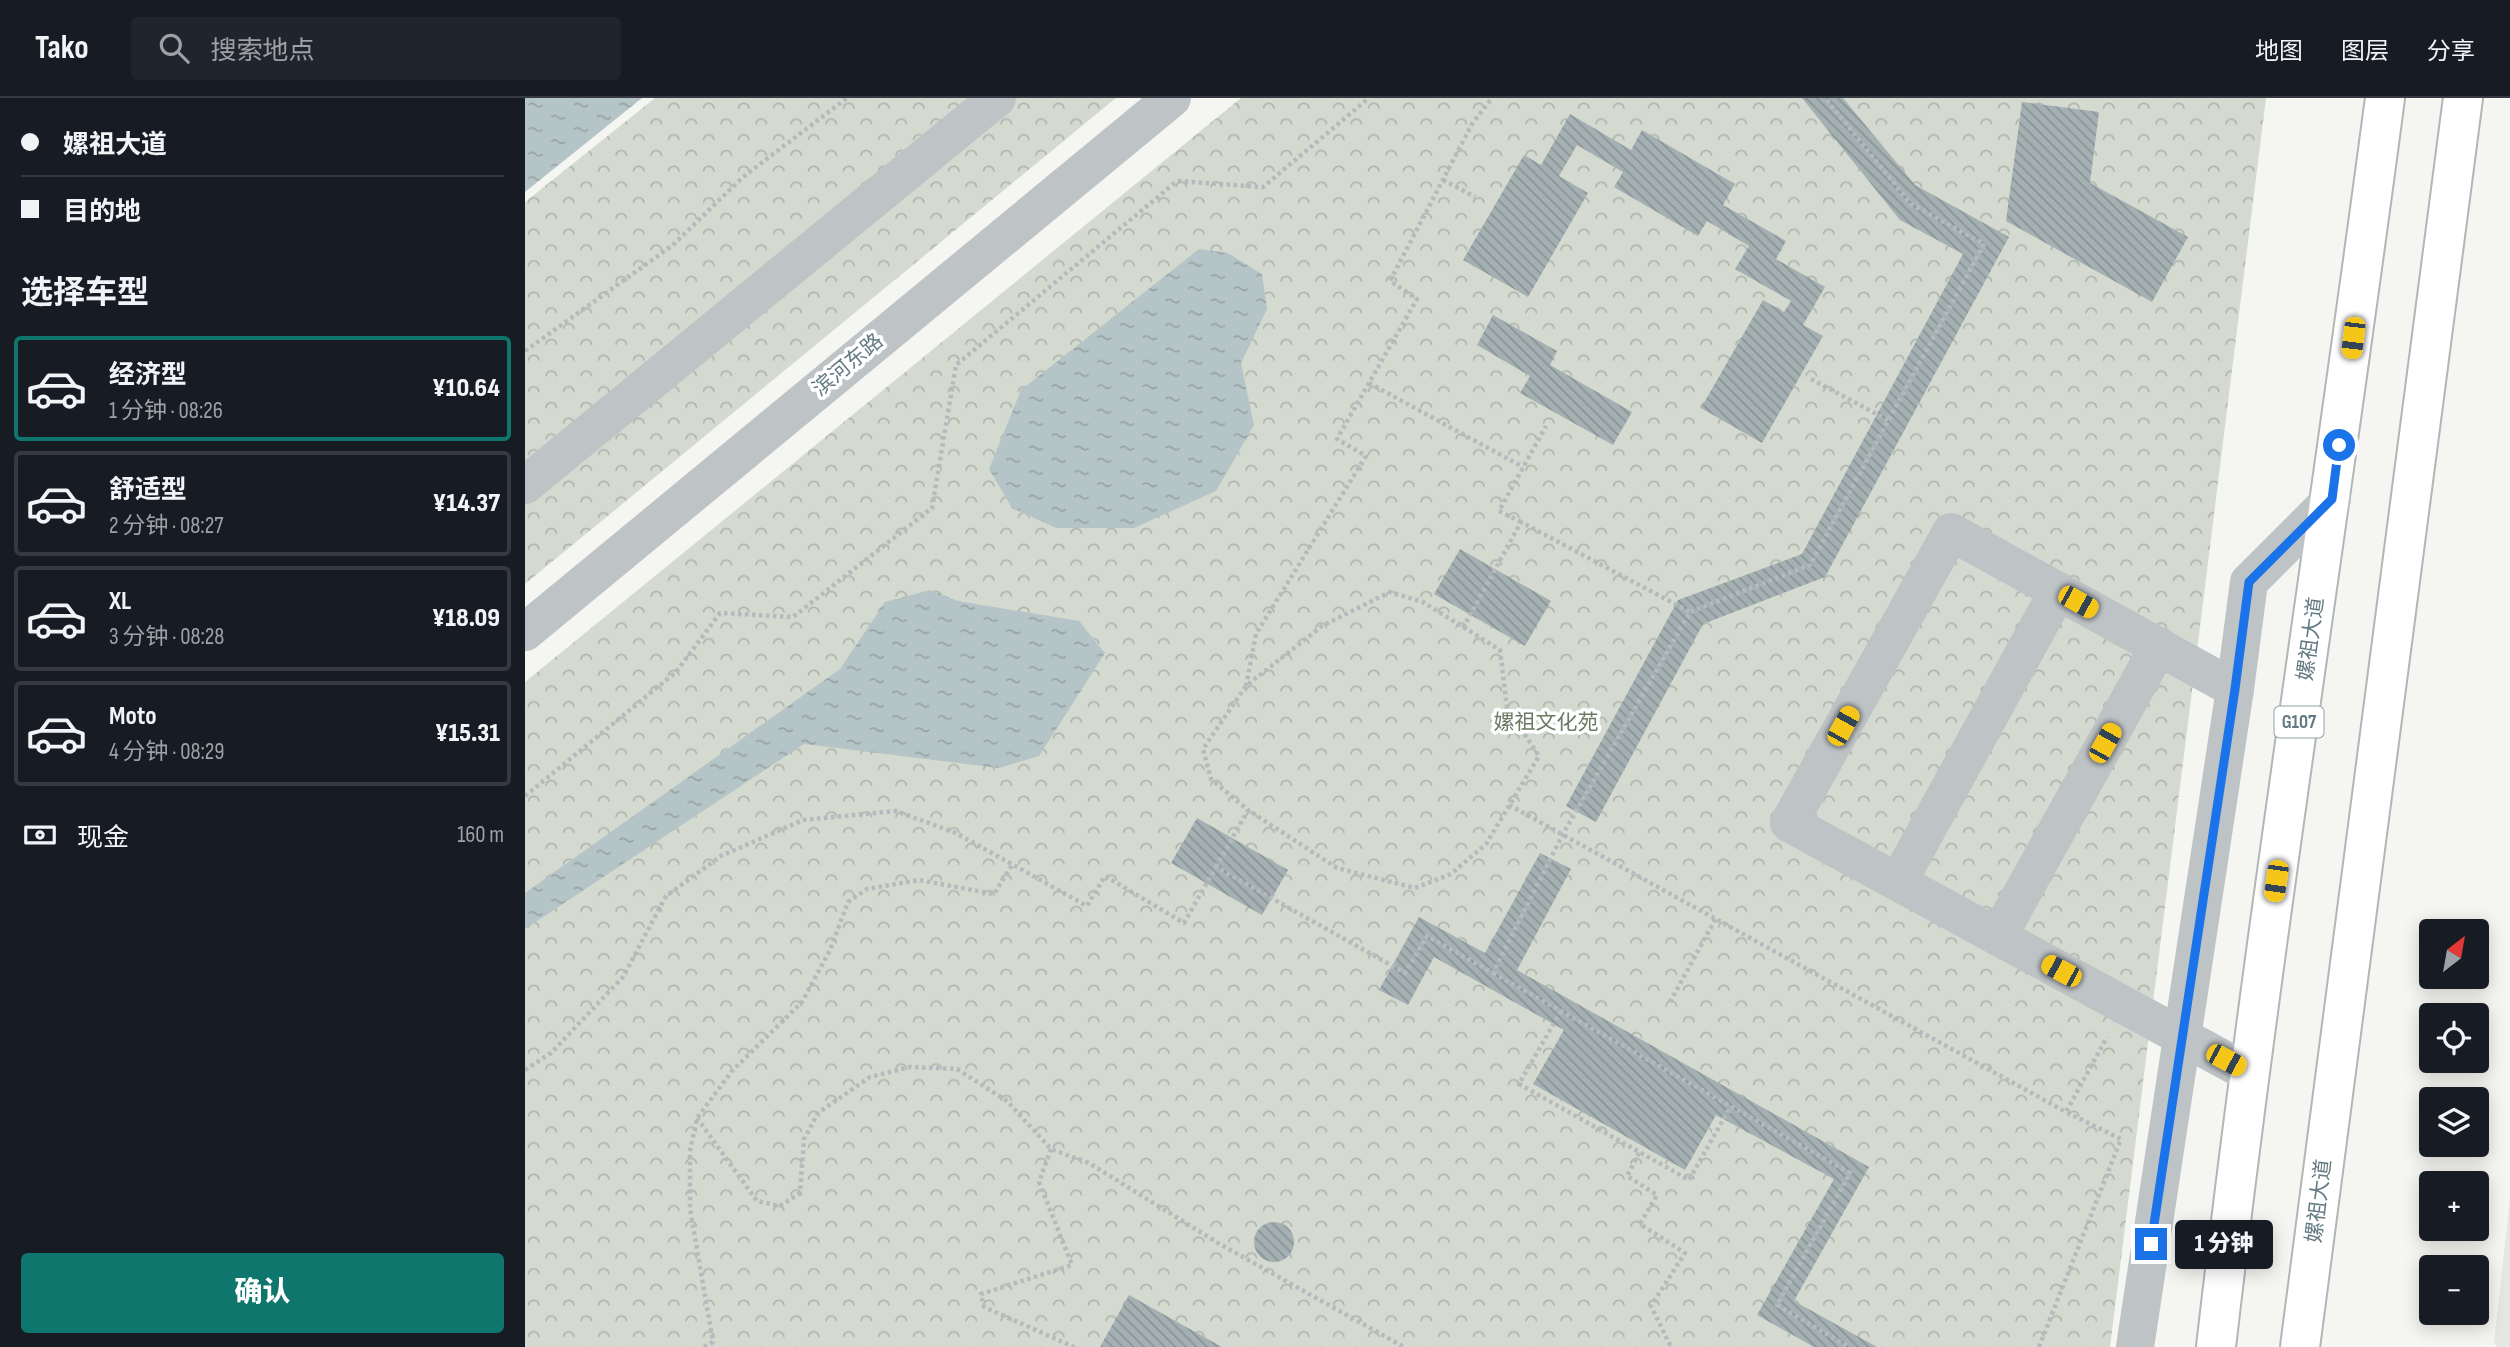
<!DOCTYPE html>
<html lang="zh">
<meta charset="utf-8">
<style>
:root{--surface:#171b24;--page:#20242c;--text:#f1f3f6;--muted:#9ea1a6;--line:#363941;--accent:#0f766e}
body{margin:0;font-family:"Sofia Sans Condensed","Noto Sans SC",sans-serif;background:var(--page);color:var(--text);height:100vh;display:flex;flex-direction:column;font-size:26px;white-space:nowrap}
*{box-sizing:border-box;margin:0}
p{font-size:23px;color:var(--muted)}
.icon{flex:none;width:38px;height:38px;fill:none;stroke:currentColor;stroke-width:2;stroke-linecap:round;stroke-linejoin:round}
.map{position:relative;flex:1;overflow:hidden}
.side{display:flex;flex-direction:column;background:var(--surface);width:525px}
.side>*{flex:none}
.hud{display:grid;align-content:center;height:154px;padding:0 21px;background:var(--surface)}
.needle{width:46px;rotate:31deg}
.tools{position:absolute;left:1894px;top:821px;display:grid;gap:14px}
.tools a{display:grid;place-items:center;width:70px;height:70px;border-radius:7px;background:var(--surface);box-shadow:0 4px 18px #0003;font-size:35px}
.end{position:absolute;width:32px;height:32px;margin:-16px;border:9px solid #1a73e8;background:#fff;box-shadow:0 0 0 4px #fff}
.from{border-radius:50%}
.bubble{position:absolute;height:49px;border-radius:7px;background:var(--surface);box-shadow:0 4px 18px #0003;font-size:23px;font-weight:800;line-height:49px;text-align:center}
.car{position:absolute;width:21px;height:42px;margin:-21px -10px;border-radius:9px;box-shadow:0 0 5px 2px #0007;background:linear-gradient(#f5c518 24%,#345 0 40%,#f5c518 0 76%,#345 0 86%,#f5c518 0)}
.hud b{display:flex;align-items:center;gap:24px;height:66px;font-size:26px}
.hud b+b{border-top:2px solid var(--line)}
.hud i{width:18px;height:18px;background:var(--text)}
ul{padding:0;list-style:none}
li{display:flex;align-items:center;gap:21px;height:105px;margin:0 14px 10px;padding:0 7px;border:4px solid var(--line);border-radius:7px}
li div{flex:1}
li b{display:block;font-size:26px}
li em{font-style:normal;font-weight:800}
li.current{border-color:var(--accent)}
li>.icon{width:63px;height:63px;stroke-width:1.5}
h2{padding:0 21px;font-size:32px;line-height:84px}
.pay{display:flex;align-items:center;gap:18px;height:77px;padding:0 21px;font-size:26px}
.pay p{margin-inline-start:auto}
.button{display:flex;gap:14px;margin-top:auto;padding:14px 21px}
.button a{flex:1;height:80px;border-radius:7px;background:var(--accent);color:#fff;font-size:28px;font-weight:800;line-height:80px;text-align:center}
header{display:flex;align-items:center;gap:42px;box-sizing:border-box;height:98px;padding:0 35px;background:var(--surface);border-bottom:2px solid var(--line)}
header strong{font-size:33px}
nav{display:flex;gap:38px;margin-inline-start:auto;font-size:24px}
.search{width:490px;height:63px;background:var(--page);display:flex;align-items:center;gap:18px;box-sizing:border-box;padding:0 24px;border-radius:7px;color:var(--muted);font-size:26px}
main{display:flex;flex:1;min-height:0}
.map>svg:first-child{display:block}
.built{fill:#e6e6e5}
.park{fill:url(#park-crowns)}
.water{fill:url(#water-ripples)}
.building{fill:url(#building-back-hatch)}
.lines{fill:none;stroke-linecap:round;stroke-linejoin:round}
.highway-casing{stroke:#b1b6b8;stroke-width:42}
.path{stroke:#b6babc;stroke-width:4.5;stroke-dasharray:3.5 3.5;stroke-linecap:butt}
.minor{stroke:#bec3c6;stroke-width:38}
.highway{stroke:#fff;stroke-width:38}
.route{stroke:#1a73e8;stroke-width:9}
.labels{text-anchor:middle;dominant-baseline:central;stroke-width:7;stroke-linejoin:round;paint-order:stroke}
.shield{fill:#fff;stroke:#92a2a8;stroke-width:2}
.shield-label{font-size:19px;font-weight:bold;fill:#647a83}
.street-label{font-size:21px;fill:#647a83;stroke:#fff}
.park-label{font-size:21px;fill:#6b7a63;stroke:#fff}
</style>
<header>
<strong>Tako</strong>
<div class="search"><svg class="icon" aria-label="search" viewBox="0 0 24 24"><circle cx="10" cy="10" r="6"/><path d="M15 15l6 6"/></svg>搜索地点</div>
<nav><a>地图</a><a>图层</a><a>分享</a></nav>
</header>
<main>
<section class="side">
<div class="hud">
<b><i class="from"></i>嫘祖大道</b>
<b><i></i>目的地</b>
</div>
<h2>选择车型</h2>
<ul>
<li class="current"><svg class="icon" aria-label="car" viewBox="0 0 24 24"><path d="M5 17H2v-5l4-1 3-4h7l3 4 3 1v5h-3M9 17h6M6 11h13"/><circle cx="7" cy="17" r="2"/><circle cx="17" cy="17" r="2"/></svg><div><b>经济型</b><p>1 分钟 · 08:26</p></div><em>¥10.64</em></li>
<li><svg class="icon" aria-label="car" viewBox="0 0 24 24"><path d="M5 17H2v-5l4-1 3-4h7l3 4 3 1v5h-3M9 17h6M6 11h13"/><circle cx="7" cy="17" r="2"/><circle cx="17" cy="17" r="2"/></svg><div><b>舒适型</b><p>2 分钟 · 08:27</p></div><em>¥14.37</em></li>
<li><svg class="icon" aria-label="car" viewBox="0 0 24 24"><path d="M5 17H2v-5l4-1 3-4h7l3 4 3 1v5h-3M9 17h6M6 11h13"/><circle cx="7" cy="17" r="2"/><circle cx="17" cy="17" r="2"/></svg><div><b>XL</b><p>3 分钟 · 08:28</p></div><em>¥18.09</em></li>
<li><svg class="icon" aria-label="car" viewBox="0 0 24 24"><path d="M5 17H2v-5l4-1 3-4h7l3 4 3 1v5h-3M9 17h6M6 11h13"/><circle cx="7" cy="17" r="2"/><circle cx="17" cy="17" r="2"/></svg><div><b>Moto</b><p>4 分钟 · 08:29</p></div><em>¥15.31</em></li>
</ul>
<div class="pay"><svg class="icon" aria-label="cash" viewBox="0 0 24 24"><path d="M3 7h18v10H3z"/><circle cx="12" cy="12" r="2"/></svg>现金<p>160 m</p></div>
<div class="button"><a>确认</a></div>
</section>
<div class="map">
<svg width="1985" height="1249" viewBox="0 0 1985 1249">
<defs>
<pattern id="park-crowns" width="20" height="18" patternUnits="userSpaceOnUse" patternTransform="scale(1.75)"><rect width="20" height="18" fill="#d5dad0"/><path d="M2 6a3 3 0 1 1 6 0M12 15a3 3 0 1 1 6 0" fill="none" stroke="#b0b6ae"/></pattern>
<pattern id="water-ripples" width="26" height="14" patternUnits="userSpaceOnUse" patternTransform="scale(1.75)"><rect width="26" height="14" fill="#b5c4c6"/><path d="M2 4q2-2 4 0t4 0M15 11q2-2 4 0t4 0" fill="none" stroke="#97a4a6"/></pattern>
<pattern id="building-back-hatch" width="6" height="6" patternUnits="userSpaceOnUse" patternTransform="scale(1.75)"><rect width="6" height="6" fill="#a5b0b3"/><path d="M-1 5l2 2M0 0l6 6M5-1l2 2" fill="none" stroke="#8a9497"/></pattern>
</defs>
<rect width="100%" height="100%" fill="#f5f5f1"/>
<polygon class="built" points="1985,1100 1985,1249 1972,1249 1969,1245"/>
<g class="park">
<polygon points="130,0 591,0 0,486 0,104"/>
<polygon points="716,0 1741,0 1585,1249 0,1249 0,584"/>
</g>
<g class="water">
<polygon points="0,0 117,0 0,94"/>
<polygon points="674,151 703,155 737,176 742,211 716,265 729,327 691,393 609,430 531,430 487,410 464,371 496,292"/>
<polygon points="405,492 433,503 554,523 580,555 514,658 474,670 279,646 0,831 0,795 315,571 360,504"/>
</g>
<g class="building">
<polygon points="1277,0 1318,0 1390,87 1484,139 1300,479 1178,526 1071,724 1041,708 1153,502 1277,456 1438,156 1375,122"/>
<polygon points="1497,4 1574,14 1565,85 1663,139 1627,204 1481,123"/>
<polygon points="1045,16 1106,52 1117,32 1210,86 1198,107 1261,143 1251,161 1300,189 1278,227 1298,238 1237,345 1176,310 1238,202 1259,214 1266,203 1210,171 1224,148 1182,123 1173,138 1089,89 1098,74 1052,47 1034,78 1063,95 1003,199 938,162 999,57 1016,67"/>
<polygon points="968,217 1032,253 1025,267 1107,314 1088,347 995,295 1005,278 952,247"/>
<polygon points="935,451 1026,503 1000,548 909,496"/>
<polygon points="672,720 763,772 737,817 646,765"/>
<polygon points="1015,755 1046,771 992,872 1344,1069 1269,1203 1352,1249 1289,1249 1232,1217 1309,1081 1191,1017 1160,1072 1008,986 1039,932 909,859 883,907 854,892 894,819 960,855"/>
<circle cx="749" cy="1144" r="20"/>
<polygon points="604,1197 697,1249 575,1249"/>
</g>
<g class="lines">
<g class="highway-casing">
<g id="highway">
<path d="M1691,1249C1739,832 1805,417 1860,0"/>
<polyline points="1775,1249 1938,0"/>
</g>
</g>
<g class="path">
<polyline points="918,82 950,99"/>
<polyline points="0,253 148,147 218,79 322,0"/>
<polyline points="1286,281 1363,322"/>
<polyline points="844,285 998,369"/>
<polyline points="996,424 974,413 1021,328"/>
<polyline points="938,530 996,424 1165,514"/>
<polyline points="721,588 731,536 841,358 812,341 892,201 865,183 947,26 967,0"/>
<polyline points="0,698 151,574 195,515 268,519 407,410 431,267 652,83 738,89 844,0"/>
<polyline points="984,707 1541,1014 1582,939"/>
<polyline points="691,769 723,712 686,681 678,651 721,588 797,528 865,494 898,504 975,552 982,610 1014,658 961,746 926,776 890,790 812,770 723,712"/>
<polyline points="968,875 1325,1075 1252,1207 1324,1249"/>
<polyline points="1145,904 1191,820"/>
<polyline points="1036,913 994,986 1164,1082 1206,1008"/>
<polyline points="0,972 26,955 98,879 141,798 196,758 278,722 371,713 431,735 562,808 580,778 659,825 691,769 880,875 902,838 968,875 1038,736 1165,514 1285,467 1459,146 1386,106 1300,0"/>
<polyline points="172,1020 232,1103 255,1108 275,1095 279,1041 293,1015 345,979 385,969 432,971 482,1003 526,1051 564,1065 693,1145 879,1249"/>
<polyline points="526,1051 514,1084 547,1167 456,1196 459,1209 549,1249"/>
<polyline points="1114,1055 1102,1078 1132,1097 1115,1126 1160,1155 1126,1208 1146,1249"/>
<polyline points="179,1249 188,1244 165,1111 165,1053 172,1020 207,973 277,904 305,852 323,804 342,791 394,782 469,796 487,767"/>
<polyline points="1514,1249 1596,1041 1541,1014"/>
</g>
<g class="minor">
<polyline points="0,387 472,0"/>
<polyline points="0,534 647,0"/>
<polyline points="1710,591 1426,434 1264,725 1722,974"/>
<polyline points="1373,784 1533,493"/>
<polyline points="1473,839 1634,548"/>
<polyline points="1610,1249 1710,591 1724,484 1807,401"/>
</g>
<use href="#highway" class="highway"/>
</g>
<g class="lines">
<polyline class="route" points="1626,1146 1710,591 1724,484 1807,401 1814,347"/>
</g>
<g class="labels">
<rect class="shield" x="1749.5" y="608.5" width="49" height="31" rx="5"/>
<g class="shield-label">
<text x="1774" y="624">G107</text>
</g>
<g class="street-label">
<text transform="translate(323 267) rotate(-40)">滨河东路</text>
<text transform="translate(1786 541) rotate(-82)">嫘祖大道</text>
<text transform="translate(1794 1103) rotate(-83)">嫘祖大道</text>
</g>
<g class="park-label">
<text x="1021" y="624">嫘祖文化苑</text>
</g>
</g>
</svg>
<div class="tools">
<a><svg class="needle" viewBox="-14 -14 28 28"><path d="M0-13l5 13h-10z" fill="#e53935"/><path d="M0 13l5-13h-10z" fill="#9ea1a6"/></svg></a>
<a><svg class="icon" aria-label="locate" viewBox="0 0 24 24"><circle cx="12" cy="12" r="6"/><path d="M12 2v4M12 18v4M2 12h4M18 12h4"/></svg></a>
<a><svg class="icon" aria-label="layers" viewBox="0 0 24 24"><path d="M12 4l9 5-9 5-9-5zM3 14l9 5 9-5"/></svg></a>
<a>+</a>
<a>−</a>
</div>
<i class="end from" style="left:1814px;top:347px"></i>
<i class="end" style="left:1626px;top:1146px"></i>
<div class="bubble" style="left:1650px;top:1122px;width:98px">1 分钟</div>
<i class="car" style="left:1828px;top:240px;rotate:187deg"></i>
<i class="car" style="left:1553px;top:504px;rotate:119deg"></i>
<i class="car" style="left:1318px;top:628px;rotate:29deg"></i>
<i class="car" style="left:1580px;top:645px;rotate:29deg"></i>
<i class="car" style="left:1751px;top:783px;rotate:188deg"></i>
<i class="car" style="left:1536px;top:873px;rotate:298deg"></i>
<i class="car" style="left:1701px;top:962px;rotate:118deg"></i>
</div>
</main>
